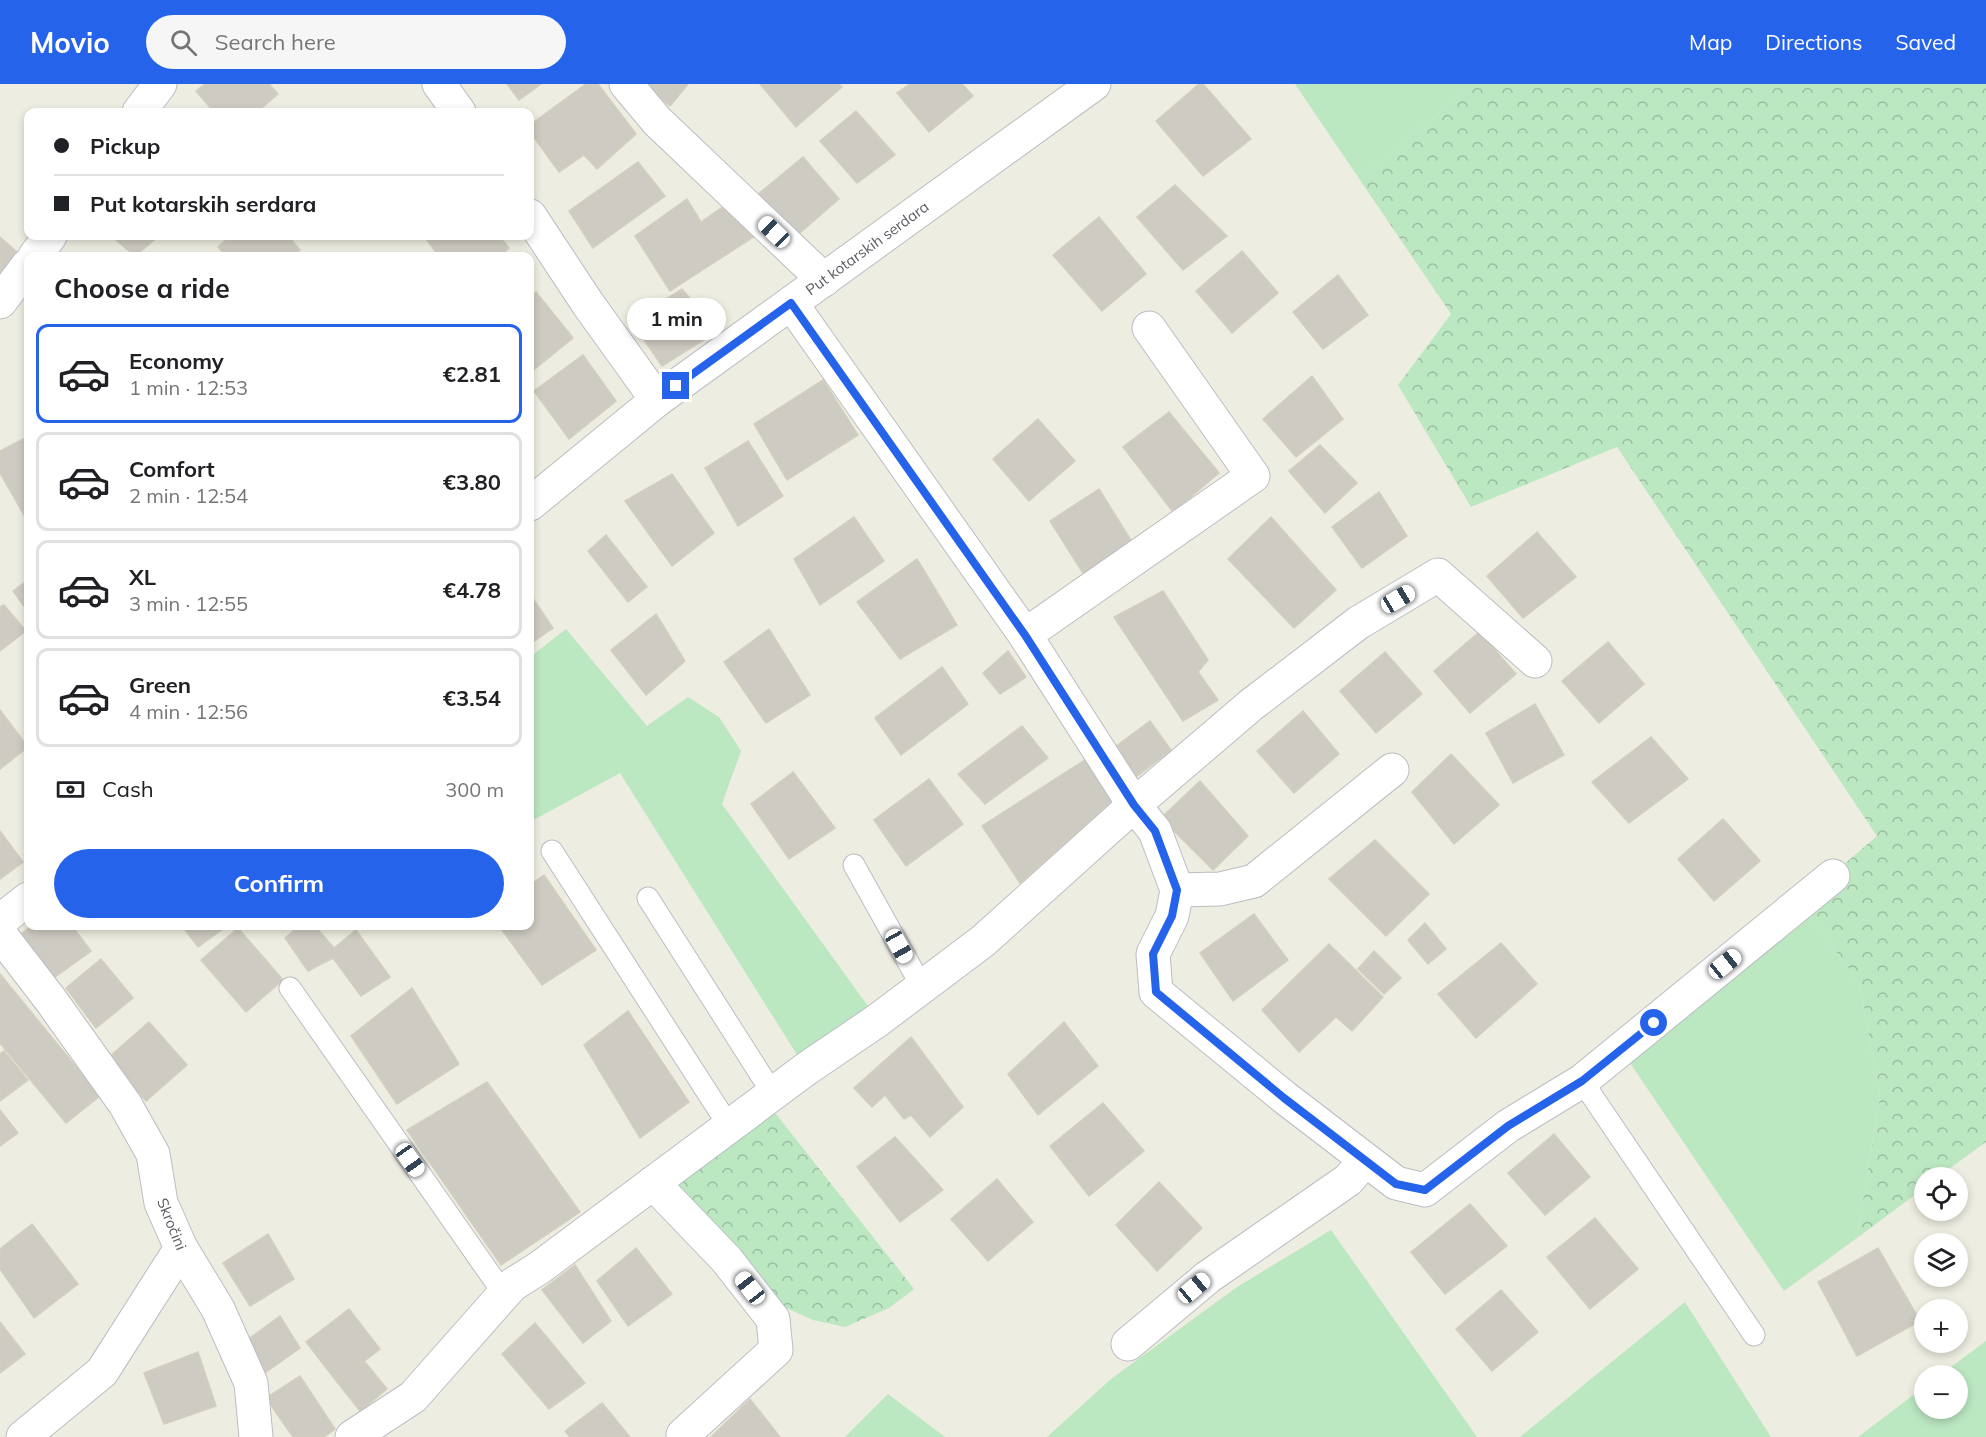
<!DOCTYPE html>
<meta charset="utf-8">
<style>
:root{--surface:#fff;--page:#f6f6f6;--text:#202124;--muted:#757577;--line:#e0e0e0;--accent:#2563eb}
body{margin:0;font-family:Mulish,sans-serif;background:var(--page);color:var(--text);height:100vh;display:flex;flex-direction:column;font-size:22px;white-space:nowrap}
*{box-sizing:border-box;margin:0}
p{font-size:20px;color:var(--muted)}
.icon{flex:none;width:33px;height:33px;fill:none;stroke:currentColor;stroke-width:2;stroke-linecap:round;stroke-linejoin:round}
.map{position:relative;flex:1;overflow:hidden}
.details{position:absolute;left:24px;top:168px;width:510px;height:678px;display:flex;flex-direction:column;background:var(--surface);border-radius:12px;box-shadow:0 3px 9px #0003}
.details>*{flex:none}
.top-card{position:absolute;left:24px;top:24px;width:510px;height:132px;border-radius:12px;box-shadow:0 3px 9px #0003;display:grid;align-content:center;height:132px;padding:0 30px;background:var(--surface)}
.tools{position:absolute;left:1914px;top:1083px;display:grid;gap:12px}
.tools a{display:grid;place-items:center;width:54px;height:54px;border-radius:50%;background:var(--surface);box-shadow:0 3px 9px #0003;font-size:30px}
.end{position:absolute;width:27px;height:27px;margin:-14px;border:8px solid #2563eb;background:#fff;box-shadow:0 0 0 3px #fff}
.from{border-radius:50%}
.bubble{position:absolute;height:42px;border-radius:21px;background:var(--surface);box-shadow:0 3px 9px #0003;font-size:20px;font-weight:700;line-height:42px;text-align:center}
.car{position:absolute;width:18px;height:36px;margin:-18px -9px;border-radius:8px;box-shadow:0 0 4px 2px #0007;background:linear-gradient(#fff 24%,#345 0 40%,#fff 0 76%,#345 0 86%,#fff 0)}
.top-card b{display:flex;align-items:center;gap:21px;height:57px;font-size:22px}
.top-card b+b{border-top:2px solid var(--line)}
.top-card i{width:15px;height:15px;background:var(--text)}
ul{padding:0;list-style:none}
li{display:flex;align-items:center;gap:18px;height:99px;margin:0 12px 9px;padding:0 18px;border:3px solid var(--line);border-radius:12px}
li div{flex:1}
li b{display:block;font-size:22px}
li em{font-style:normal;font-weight:700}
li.on{border-color:var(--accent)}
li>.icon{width:54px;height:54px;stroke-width:1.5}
h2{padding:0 30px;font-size:27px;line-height:72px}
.pay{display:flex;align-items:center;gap:15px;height:66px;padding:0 30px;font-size:22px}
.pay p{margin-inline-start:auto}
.cta{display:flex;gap:12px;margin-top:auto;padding:12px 30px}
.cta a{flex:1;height:69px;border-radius:36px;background:var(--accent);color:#fff;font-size:24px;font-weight:700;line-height:69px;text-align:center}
header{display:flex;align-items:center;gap:36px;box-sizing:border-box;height:84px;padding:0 30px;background:var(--accent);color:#fff}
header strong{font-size:28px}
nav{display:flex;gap:33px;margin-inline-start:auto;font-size:21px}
.search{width:420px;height:54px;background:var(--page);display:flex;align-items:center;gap:15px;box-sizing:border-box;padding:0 21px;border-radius:33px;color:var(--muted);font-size:22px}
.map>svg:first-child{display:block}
.grass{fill:#bbe7c1}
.forest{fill:url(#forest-crowns)}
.building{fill:#cecbc2;stroke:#d3cfbf;stroke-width:1.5}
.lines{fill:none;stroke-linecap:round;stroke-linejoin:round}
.service-casing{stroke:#bbbdc4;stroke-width:23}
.minor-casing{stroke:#bbbdc4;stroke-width:35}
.service{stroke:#fff;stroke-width:21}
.minor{stroke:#fff;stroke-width:33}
.route{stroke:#2563eb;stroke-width:8}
.labels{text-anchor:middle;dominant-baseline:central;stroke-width:6;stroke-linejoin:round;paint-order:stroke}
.street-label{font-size:15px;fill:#595c63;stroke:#fff}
</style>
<header>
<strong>Movio</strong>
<div class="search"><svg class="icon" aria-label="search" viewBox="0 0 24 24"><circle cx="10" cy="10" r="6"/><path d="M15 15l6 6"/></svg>Search here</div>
<nav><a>Map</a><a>Directions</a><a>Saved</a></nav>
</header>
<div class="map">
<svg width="1986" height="1353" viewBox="0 0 1986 1353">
<defs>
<pattern id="forest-crowns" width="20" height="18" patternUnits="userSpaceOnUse" patternTransform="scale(1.5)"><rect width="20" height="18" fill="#bbe7c1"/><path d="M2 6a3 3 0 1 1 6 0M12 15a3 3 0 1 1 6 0" fill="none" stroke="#9bbea0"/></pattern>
</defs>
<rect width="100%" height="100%" fill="#eeede1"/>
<g class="grass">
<polygon points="1295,0 1473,0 1360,96"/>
<polygon points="566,545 647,642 688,613 719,633 741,667 722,720 878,936 806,985 620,689 530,738 530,573"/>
<polygon points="1800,818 1860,900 1880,1013 1857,1154 1784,1207 1624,970"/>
<polygon points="1331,1146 1477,1353 1047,1353 1111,1295 1237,1203"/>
<polygon points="1685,1218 1771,1353 1520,1353"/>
<polygon points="1986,1257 1986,1353 1858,1353 1924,1303 1924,1324 1958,1324 1958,1292 1940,1291"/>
<polygon points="888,1310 945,1353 845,1353"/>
</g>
<g class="forest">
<polygon points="1473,0 1986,0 1986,1058 1938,1093 1924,1094 1924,1104 1857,1154 1880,1013 1860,900 1800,818 1877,752 1617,363 1471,423 1398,301 1451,230 1360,96"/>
<polygon points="765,1016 914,1205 889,1224 845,1243 813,1236 766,1215 667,1088"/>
</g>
<g class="building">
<polygon points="205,0 269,0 278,10 257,28 214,28 196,7"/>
<polygon points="507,0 541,0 519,16"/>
<polygon points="586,0 598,0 636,50 597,85 584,71 559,88 530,48 530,41"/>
<polygon points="649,0 688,0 670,22 647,2"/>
<polygon points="760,0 839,0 842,3 796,43"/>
<polygon points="910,0 962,0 973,12 929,48 897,9"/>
<polygon points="1199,0 1203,0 1251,55 1203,92 1156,37"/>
<polygon points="856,27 895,71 857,99 820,57"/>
<polygon points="803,73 839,115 794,154 757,111"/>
<polygon points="638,78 665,112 593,164 569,127"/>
<polygon points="1175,101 1227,152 1183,186 1137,133"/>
<polygon points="687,115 701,138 730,118 755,152 670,207 635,152"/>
<polygon points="1099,133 1146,190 1102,227 1053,171"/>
<polygon points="111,152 159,152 135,172"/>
<polygon points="230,152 288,152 300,166 292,172 226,172 218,163"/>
<polygon points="431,152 499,152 509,164 500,172 439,172 426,155"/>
<polygon points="0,153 17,168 0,191"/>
<polygon points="1242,167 1278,209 1232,249 1196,207"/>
<polygon points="1338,191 1368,231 1323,265 1293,228"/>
<polygon points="682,205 718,247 662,282 631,237"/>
<polygon points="536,208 573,254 530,289 530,213"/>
<polygon points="583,271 616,317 569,355 534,307"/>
<polygon points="1312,292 1343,335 1296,373 1263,335"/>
<polygon points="823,296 858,351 787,396 754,340"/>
<polygon points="1169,328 1219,389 1173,428 1123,363"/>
<polygon points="1038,335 1075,377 1029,417 993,375"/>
<polygon points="27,353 28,355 28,438 0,389 0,367"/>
<polygon points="748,357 783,412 738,442 705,384"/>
<polygon points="1320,361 1357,399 1325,429 1289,387"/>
<polygon points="672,390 714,449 672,482 625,417"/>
<polygon points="1099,405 1134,461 1086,494 1050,437"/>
<polygon points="1379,408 1407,452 1362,484 1332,443"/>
<polygon points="854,433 884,477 820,521 794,475"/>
<polygon points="1271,433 1336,506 1294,544 1228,475"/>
<polygon points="1537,448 1576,493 1523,534 1487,492"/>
<polygon points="606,451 647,503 628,518 588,467"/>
<polygon points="917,475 957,541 900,575 857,518"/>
<polygon points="28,496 28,528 13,507"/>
<polygon points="1163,507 1208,576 1198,588 1218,616 1183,637 1114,533"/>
<polygon points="530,510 553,544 530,560"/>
<polygon points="4,521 26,547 0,567 0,523"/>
<polygon points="656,530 685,577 646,611 611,566"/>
<polygon points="769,545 810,611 766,639 724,578"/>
<polygon points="1479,548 1516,590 1470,629 1434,587"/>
<polygon points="1608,558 1644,600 1599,639 1562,597"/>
<polygon points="1008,567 1026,593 1000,610 983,589"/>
<polygon points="1385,568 1422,610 1376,649 1340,607"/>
<polygon points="942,583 968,620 901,671 875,634"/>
<polygon points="1535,620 1564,671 1513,699 1486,649"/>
<polygon points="0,626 28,663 0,685"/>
<polygon points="1303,627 1339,670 1294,709 1257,667"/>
<polygon points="1150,637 1171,666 1136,693 1115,663"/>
<polygon points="1022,642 1048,674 985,720 958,690"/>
<polygon points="1651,653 1688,695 1629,739 1592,698"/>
<polygon points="1451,670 1499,721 1454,760 1412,708"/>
<polygon points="1091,672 1113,716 1020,799 982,742"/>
<polygon points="793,688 835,744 789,775 751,720"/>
<polygon points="929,695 963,740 906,782 874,736"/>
<polygon points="1200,697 1248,752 1213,786 1161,734"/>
<polygon points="1723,735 1760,777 1714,817 1678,775"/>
<polygon points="0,747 23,778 0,795"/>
<polygon points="1375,756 1429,810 1386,852 1329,795"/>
<polygon points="544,791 596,866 542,901 499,842 530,842 530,801"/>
<polygon points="1254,830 1288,876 1233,917 1200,869"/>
<polygon points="1425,839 1446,865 1428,880 1408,856"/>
<polygon points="32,842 72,842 91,867 51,896 19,851"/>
<polygon points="182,842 227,842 198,863"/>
<polygon points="299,842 315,842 334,864 356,846 390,893 361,912 333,874 308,887 285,854"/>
<polygon points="238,844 283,896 246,928 201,876"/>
<polygon points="1501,859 1537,900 1476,954 1438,910"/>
<polygon points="1329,860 1383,913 1352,947 1336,933 1299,968 1262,926"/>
<polygon points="1374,867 1401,894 1384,910 1358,885"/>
<polygon points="101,875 133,914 96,944 66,904"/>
<polygon points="0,890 100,1012 66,1039 0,959"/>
<polygon points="412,904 459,980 397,1020 351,952"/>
<polygon points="628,927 689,1018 640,1054 584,961"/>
<polygon points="149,938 187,981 146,1017 108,974"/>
<polygon points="1064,938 1098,982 1038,1031 1008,990"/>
<polygon points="911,953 963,1023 930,1053 911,1031 904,1035 885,1011 872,1023 854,1004"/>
<polygon points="4,967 28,996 0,1017 0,970"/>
<polygon points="487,998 580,1128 501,1181 407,1046"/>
<polygon points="1103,1019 1144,1067 1089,1112 1050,1062"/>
<polygon points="0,1026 18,1049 0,1062"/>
<polygon points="1554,1050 1590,1093 1545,1131 1508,1089"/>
<polygon points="895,1053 943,1106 900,1138 857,1083"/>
<polygon points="997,1095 1033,1138 988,1177 951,1135"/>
<polygon points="1159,1098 1202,1144 1157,1187 1116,1141"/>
<polygon points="1470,1120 1507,1162 1445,1210 1411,1168"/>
<polygon points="1595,1134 1638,1185 1590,1225 1547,1173"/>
<polygon points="32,1140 78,1200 34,1234 0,1185 0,1165"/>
<polygon points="268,1150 294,1195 250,1222 223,1179"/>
<polygon points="636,1164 672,1210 628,1242 597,1197"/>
<polygon points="1878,1164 1920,1237 1857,1272 1818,1198"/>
<polygon points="575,1181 611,1237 583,1259 542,1206"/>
<polygon points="1501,1206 1538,1248 1492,1287 1456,1245"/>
<polygon points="349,1225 380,1265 337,1298 306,1258"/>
<polygon points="280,1232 300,1264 262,1291 243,1259"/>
<polygon points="0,1238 25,1270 0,1289"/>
<polygon points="535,1239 585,1299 549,1325 502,1270"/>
<polygon points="198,1268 216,1322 164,1340 144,1289"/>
<polygon points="364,1277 387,1305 360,1327 337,1298"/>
<polygon points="300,1292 335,1345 324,1353 293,1353 266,1314"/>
<polygon points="750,1315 780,1353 711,1353"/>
<polygon points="602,1319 630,1353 570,1353 565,1347"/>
</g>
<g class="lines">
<g class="service-casing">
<g id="service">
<polyline points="552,767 729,1042"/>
<polyline points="854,781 922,903"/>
<polyline points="648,814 773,1010"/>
<polyline points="290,904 504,1210"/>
<polyline points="1582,997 1754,1251"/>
</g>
</g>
<g class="minor-casing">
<g id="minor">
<polyline points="439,0 459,28"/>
<polyline points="626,0 657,37 824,196"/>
<polyline points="139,28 160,0"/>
<polyline points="530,132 588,220 657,316"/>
<polyline points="35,172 50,152"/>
<polyline points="0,218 28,181"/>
<polyline points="791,219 1025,551 1134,721 1155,747 1177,806 1172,832 1153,870 1156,908 1284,1013 1396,1099 1425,1106 1508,1042 1582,997 1833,792"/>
<polyline points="530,420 657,316 1094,0"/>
<polyline points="1025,551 1253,392 1149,244"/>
<polyline points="1177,806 1220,805 1254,797 1392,686"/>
<polyline points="0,837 28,815"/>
<polyline points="0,850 50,915 125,1020 153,1070 161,1119 181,1164 218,1225 251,1299 256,1353"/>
<polyline points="653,1099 726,1175 773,1235 776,1266 683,1351 684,1353"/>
<polyline points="1128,1260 1208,1193 1348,1096 1365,1076"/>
<polyline points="23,1353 102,1288 181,1164"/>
<polyline points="352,1353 413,1313 512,1201 539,1184 806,985 878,936 983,857 1134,721 1251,621 1358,539 1438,491 1535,577"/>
</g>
</g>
<use href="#service" class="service"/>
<use href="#minor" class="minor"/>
</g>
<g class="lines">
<polyline class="route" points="676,302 791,219 1025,551 1134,721 1155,747 1177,806 1172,832 1153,870 1156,908 1284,1014 1396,1100 1425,1106 1508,1042 1582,997 1654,939"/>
</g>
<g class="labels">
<g class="street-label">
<text transform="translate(867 164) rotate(-36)">Put kotarskih serdara</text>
<text transform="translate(172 1140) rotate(68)">Skročini</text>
</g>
</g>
</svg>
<div class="tools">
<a><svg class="icon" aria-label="locate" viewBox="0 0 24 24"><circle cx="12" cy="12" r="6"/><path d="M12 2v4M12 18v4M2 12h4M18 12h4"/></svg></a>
<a><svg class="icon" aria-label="layers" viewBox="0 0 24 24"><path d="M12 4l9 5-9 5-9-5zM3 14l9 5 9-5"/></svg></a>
<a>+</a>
<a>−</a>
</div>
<i class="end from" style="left:1654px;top:939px"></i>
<i class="end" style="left:676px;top:302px"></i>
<div class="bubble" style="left:627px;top:214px;width:99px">1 min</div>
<i class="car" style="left:774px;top:148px;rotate:314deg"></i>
<i class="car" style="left:1398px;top:515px;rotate:59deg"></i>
<i class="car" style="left:899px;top:862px;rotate:151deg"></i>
<i class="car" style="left:1725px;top:880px;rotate:51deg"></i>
<i class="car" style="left:410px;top:1076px;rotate:145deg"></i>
<i class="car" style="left:750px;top:1204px;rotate:322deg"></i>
<i class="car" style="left:1194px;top:1204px;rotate:50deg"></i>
<div class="top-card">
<b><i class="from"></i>Pickup</b>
<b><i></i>Put kotarskih serdara</b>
</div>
<section class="details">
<h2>Choose a ride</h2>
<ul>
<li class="on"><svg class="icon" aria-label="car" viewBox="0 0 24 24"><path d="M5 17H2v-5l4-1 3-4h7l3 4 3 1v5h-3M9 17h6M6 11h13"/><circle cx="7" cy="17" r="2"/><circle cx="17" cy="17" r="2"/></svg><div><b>Economy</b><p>1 min · 12:53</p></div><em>€2.81</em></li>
<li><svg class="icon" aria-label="car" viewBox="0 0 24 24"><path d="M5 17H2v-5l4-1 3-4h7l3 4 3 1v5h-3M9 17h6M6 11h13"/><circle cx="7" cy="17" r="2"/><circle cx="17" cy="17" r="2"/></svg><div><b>Comfort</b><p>2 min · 12:54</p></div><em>€3.80</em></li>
<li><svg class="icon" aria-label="car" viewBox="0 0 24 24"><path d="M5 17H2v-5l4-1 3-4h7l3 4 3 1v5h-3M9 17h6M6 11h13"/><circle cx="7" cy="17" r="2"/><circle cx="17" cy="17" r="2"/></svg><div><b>XL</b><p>3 min · 12:55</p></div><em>€4.78</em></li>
<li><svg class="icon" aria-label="car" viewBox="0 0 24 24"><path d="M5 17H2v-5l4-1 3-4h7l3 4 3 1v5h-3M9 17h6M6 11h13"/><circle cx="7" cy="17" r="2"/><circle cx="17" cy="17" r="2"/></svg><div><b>Green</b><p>4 min · 12:56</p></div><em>€3.54</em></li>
</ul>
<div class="pay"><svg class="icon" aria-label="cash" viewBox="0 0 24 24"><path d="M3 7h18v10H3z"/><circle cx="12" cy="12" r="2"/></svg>Cash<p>300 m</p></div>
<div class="cta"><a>Confirm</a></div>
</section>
</div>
